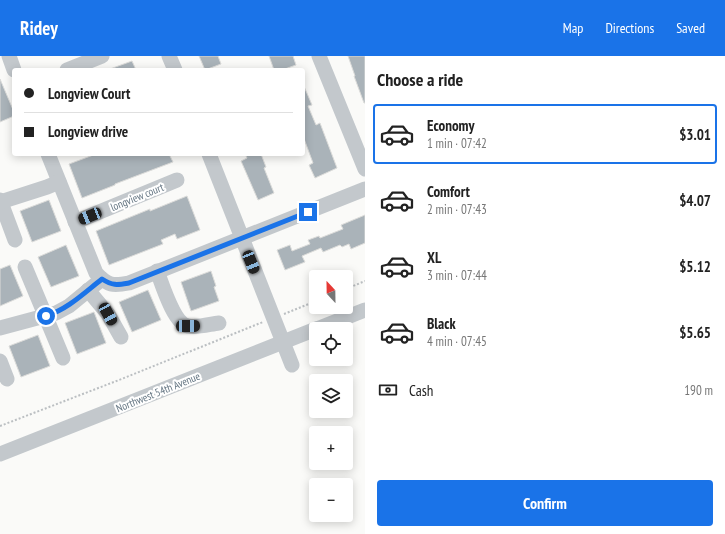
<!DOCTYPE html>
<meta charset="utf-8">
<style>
:root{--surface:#fff;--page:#f2f2f2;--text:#222;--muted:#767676;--line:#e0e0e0;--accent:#1a73e8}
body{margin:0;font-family:"PT Sans Narrow",sans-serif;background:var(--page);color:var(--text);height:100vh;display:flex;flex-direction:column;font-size:15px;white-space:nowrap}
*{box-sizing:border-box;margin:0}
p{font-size:13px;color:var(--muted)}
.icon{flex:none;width:22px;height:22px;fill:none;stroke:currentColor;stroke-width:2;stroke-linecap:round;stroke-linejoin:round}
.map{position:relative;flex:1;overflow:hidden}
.panel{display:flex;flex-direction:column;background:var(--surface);width:360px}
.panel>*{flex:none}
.banner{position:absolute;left:12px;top:12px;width:293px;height:88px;border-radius:4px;box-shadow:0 2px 10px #0003;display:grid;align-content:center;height:88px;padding:0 12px;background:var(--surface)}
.needle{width:26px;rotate:338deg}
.fabs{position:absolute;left:309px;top:214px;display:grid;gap:8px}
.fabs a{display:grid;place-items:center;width:44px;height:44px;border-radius:4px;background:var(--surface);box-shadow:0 2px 10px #0003;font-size:20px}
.end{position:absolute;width:18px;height:18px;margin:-9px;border:5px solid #1a73e8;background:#fff;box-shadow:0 0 0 2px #fff}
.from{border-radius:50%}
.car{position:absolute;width:12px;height:24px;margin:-12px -6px;border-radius:5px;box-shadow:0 0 3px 1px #0007;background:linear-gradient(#222 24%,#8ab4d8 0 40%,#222 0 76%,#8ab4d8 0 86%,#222 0)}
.banner b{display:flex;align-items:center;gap:14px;height:38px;font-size:15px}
.banner b+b{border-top:1px solid var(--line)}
.banner i{width:10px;height:10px;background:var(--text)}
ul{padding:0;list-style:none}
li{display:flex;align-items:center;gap:12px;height:60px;margin:0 8px 6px;padding:0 4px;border:2px solid transparent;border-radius:4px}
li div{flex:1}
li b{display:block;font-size:15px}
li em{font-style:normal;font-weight:800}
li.on{border-color:var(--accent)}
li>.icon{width:36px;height:36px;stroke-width:1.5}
h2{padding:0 12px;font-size:18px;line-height:48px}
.pay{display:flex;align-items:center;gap:10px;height:44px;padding:0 12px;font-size:15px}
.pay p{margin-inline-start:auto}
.action{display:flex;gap:8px;margin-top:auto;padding:8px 12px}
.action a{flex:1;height:46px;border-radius:4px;background:var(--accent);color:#fff;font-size:16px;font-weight:800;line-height:46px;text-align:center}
header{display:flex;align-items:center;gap:24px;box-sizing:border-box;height:56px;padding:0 20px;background:var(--accent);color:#fff}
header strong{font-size:19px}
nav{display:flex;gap:22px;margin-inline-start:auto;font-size:14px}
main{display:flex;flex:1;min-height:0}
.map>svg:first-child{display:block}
.building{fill:#aab3b9;stroke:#dcdcda}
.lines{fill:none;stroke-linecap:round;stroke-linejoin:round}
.path{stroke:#bbbfc2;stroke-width:2;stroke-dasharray:2 2;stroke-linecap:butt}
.minor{stroke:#c3c8cc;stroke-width:15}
.route{stroke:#1a73e8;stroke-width:5}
.labels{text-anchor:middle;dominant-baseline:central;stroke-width:4;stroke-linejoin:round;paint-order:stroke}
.street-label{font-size:11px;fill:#657683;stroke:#fff}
</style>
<header>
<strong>Ridey</strong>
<nav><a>Map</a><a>Directions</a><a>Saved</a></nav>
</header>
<main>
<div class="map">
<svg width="365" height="478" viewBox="0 0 365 478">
<rect width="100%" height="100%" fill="#fafaf8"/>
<g class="building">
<polygon points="199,0 218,0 221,8 205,14"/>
<polygon points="269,0 293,0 296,9 282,14 274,14"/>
<polygon points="348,0 365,0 365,47 364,47 354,20 355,20"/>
<polygon points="132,5 136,14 110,14 110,13"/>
<polygon points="0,23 14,56 14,60 0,66"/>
<polygon points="303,28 312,49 308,50 316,69 320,67 337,112 315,122 309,109 313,107 303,80"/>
<polygon points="96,98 169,98 173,106 115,128 115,129 82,142 69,108"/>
<polygon points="245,98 261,98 266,111 264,112 274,137 258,144 241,105 247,102"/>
<polygon points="187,140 200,174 177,183 175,178 161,184 163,188 109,209 96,175 150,153 150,155"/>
<polygon points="49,144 61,175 32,186 20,155"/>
<polygon points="365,159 365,187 351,193 349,188 342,191 340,189 323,196 321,192 302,200 305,206 285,214 277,194 290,189 292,195 310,188 308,184 319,180 320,182 343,173 341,169"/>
<polygon points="66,189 79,220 51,231 38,201"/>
<polygon points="10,209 23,240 0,250 0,213"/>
<polygon points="211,215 216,230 214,231 219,245 191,255 181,226"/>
<polygon points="148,234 161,264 132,276 119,246"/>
<polygon points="94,256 106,287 77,298 65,267"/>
<polygon points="38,279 50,310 21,321 9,290"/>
</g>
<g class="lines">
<g class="path">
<polyline points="346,233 365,225"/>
<polyline points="284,258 316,245"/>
<polyline points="0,370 119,324 263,266"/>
</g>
<g class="minor">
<polyline points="9,0 14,14"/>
<polyline points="169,0 175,14"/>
<polyline points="319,0 365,113"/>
<polyline points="67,14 102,0"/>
<path d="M48,98L96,217C108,230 113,230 129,227L365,133"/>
<path d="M209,98C237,168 264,239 292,309"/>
<polyline points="0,144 15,184"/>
<polyline points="0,146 47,131 59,126"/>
<polyline points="75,166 177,124"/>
<polyline points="25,211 63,302"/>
<path d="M157,215C162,228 174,268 188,270C198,272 210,268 219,267"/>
<polyline points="88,234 108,258 121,281"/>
<polyline points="0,272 56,257 69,250 102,223"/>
<polyline points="317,273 365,254"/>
<polyline points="0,305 7,323"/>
<polyline points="0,398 316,273"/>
</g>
</g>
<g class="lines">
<path class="route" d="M46,260C68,253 84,237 102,223C113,230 117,229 129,227L308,156"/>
</g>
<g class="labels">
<g class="street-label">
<text transform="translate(137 141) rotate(-22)">longview court</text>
<text transform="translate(158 336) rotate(-22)">Northwest 54th Avenue</text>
</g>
</g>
</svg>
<div class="fabs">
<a><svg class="needle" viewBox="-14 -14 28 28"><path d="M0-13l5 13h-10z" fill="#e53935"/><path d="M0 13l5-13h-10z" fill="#767676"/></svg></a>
<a><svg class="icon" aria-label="locate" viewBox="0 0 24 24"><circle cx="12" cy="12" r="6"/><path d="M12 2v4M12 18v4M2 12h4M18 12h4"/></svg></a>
<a><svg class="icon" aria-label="layers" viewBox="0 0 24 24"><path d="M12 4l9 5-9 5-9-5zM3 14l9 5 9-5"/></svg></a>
<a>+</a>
<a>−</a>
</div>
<i class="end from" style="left:46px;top:260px"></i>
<i class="end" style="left:308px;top:156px"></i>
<i class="car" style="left:90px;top:160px;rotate:248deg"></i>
<i class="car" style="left:251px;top:206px;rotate:158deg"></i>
<i class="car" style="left:108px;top:258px;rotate:151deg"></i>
<i class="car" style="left:188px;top:270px;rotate:89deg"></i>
<div class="banner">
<b><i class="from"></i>Longview Court</b>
<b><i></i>Longview drive</b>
</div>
</div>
<section class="panel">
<h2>Choose a ride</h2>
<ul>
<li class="on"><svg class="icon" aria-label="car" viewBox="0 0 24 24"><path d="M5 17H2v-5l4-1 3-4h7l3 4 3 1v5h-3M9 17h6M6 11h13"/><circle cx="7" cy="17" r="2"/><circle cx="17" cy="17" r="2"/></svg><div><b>Economy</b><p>1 min · 07:42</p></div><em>$3.01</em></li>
<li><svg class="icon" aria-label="car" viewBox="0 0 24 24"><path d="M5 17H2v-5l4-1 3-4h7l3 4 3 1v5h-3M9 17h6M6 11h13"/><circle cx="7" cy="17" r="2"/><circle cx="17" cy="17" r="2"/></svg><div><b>Comfort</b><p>2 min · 07:43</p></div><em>$4.07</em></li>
<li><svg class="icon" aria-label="car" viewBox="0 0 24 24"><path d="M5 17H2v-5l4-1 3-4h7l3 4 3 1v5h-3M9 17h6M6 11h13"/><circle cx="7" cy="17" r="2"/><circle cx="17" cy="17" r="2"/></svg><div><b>XL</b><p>3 min · 07:44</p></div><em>$5.12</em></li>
<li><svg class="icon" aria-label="car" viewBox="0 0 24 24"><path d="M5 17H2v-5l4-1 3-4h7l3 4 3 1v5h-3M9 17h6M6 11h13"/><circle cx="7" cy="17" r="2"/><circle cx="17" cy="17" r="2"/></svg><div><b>Black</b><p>4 min · 07:45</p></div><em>$5.65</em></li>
</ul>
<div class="pay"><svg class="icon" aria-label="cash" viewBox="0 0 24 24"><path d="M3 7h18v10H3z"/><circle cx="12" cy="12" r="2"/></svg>Cash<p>190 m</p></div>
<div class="action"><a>Confirm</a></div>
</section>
</main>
